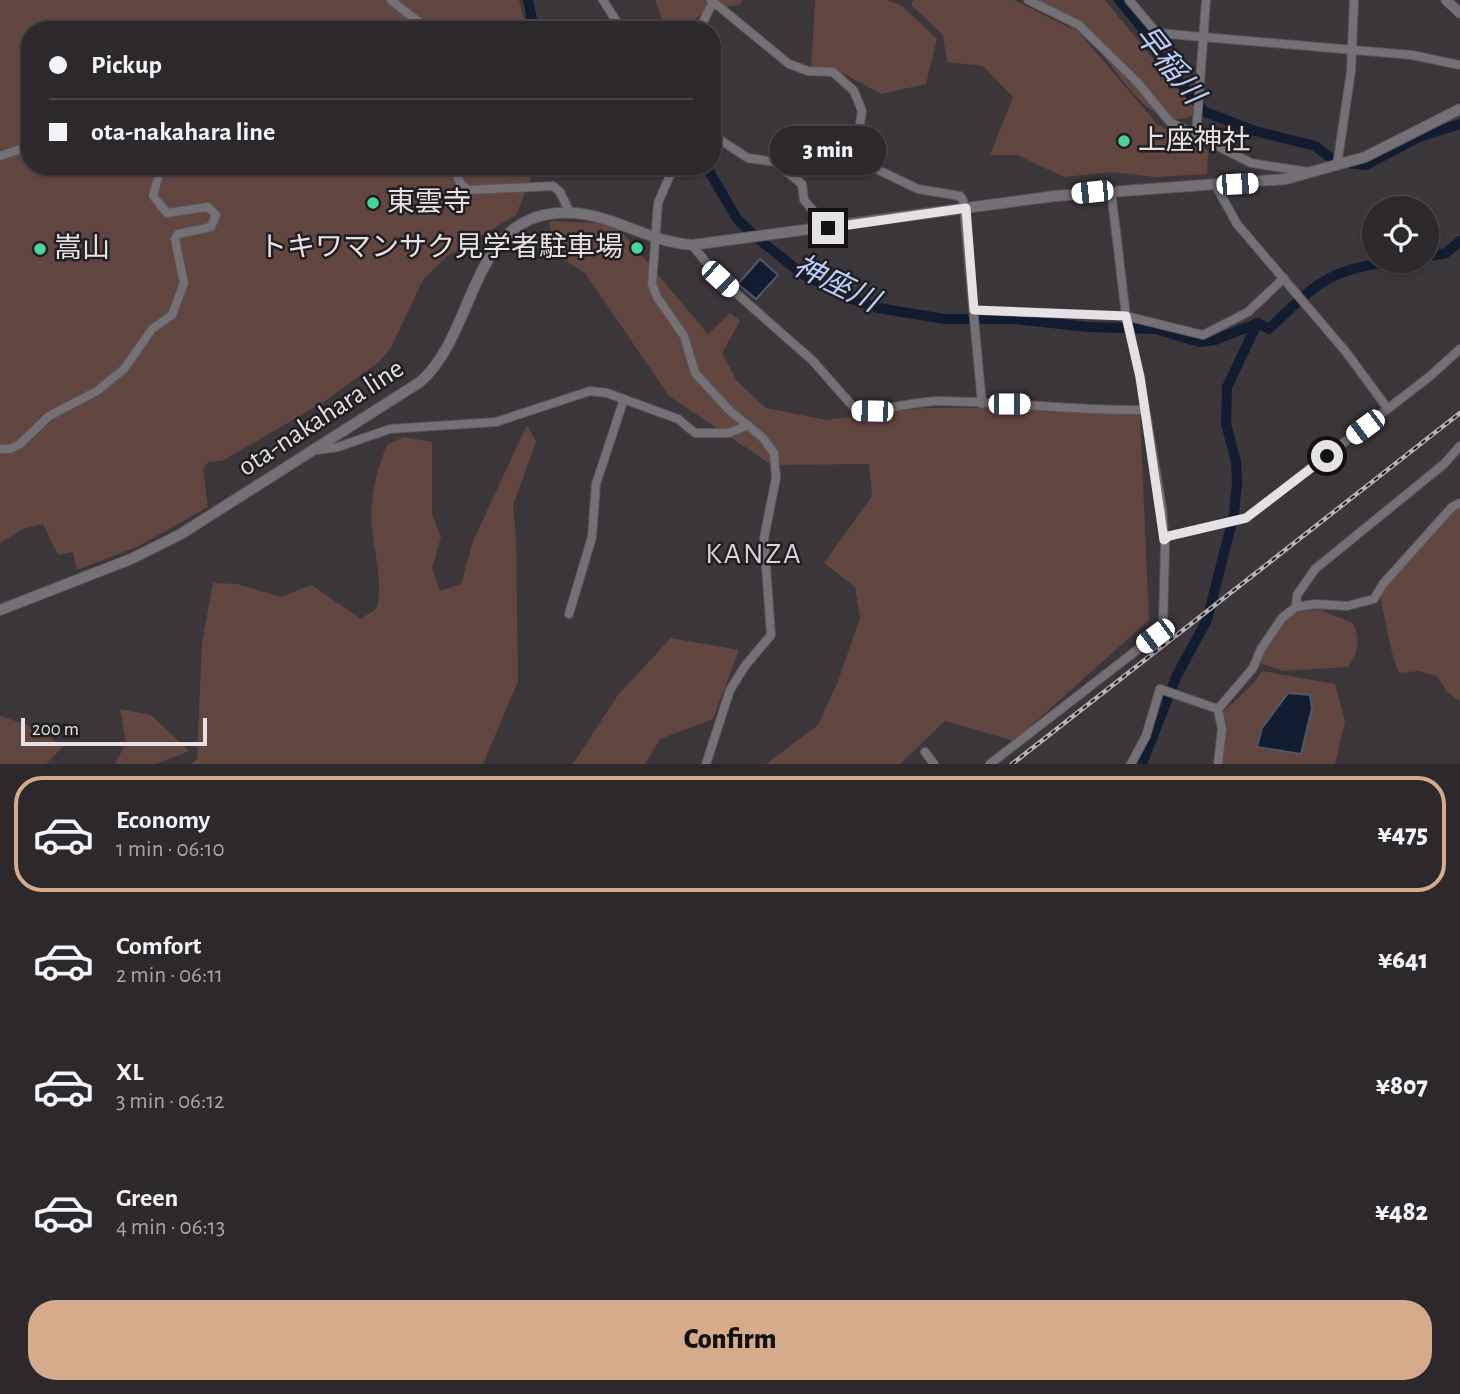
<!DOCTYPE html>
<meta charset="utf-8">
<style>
:root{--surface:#2c282c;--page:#383438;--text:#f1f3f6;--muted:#a6a6a9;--line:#484448;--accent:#d6ab8b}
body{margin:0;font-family:"Alegreya Sans","Noto Sans JP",sans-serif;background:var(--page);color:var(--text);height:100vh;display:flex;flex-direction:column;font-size:26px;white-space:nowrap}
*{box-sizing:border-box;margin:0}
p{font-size:23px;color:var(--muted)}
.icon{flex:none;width:38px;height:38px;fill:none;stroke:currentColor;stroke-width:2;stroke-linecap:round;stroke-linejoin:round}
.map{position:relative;height:764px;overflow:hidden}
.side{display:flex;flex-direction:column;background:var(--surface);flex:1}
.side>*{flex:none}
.top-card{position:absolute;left:21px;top:21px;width:700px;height:154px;border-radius:28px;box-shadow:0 2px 5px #0004,0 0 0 2px var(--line);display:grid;align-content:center;height:154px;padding:0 28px;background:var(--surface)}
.fabs{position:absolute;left:1362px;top:196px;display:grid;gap:14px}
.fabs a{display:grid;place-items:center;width:77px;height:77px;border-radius:50%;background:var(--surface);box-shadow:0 2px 5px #0004,0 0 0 2px var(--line);font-size:35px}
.scale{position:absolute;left:21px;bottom:18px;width:186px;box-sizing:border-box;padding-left:7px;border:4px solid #e5e1e4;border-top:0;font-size:19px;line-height:24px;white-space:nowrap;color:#e5e1e4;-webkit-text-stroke:5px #201e20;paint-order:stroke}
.end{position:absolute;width:32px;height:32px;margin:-16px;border:9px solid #e5e1e4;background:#111;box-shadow:0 0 0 4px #111}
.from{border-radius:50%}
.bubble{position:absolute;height:49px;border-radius:24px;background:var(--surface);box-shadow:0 2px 5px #0004,0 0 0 2px var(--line);font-size:23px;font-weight:800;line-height:49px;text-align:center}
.car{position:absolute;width:21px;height:42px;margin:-21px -10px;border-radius:9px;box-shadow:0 0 5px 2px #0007;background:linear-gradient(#fff 24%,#345 0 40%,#fff 0 76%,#345 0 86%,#fff 0)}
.top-card b{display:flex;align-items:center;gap:24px;height:66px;font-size:26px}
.top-card b+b{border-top:2px solid var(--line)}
.top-card i{width:18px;height:18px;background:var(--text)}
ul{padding:12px 0 0;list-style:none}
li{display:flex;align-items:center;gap:21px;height:116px;margin:0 14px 10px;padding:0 14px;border:4px solid transparent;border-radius:28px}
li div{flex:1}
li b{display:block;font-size:26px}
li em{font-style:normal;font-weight:800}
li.active{border-color:var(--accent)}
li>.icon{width:63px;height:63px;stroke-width:1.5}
.primary-button{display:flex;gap:14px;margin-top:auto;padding:14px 28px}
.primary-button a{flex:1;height:80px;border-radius:28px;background:var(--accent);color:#111;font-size:28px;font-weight:800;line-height:80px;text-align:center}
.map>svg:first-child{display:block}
.green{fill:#614640}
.water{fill:#121c30;stroke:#515766;stroke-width:2}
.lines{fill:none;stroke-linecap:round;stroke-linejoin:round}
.river{stroke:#121c30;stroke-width:10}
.minor-casing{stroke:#585458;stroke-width:10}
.tertiary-casing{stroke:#585458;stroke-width:11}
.secondary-casing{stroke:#585458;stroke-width:12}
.minor{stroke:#757075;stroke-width:8}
.tertiary{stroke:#757075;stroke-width:10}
.secondary{stroke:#757075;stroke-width:10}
.rail-casing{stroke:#b7b3b6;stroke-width:4.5}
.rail{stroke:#201e20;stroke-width:2;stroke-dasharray:5;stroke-linecap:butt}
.route{stroke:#e5e1e4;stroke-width:9}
.poi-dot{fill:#49d49c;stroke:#201e20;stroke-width:2.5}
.labels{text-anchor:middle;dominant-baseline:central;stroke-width:5;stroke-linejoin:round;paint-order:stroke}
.poi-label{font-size:28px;fill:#e5e1e4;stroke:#201e20;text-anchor:start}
.street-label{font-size:28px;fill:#e5e1e4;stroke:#201e20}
.water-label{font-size:30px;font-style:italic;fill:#b6cffd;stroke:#201e20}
.neighbourhood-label{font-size:30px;letter-spacing:2px;fill:#d8d2d8;stroke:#201e20}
</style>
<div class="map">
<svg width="1460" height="764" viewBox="0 0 1460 764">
<rect width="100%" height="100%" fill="#3a363a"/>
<g class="green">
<polygon points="0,0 519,0 526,30 30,30 30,166 536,166 516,215 446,257 423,280 390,349 379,362 322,403 222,461 208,462 203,469 208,507 139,546 77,570 73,552 58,555 43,524 23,529 0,543"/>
<polygon points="655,0 743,0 739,5 709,9 692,21 674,22 670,30 666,30"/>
<polygon points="815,0 887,0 902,6 937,39 926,84 881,94 837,70 811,71"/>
<path d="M913,0H1014L1074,30L1036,0H1105L1158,65L1194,98L1192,116C1142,135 1116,56 1082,36L1158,125L1208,151L1207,174L1155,177L1111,172L1064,177L1017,155H990L1013,97L983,66L947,62L943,35L911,5Z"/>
<polygon points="550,221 615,224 708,334 730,313 740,321 722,353 737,381 766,408 826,420 924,408 1070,407 1140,414 1149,620 1014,741 945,721 900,764 766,764 818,725 838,681 860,618 855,587 824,563 872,496 869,464 772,465 669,396 585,273 551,251"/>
<path d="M527,425L536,442L513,505L516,536L518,681L483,764H192L197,758L202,643L213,583L237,584L281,597L311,585L361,619L377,608C382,580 377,565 373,537C368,506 375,474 387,445L404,437L432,442V515L441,537L432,568L440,591L461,584L473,541Z"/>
<path d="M1460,505V701L1447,692L1437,676L1419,671L1399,673C1388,647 1386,618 1379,591L1452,507Z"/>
<path d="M1320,610L1353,623C1361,642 1358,650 1348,667L1284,671L1262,664L1258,656L1292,611Z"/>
<polygon points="671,638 739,650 713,719 660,739 645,764 573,764 618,695"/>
<polygon points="1262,671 1335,684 1345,722 1335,764 1219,764 1227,723 1222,713 1254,683"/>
<polygon points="120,709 151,715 189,751 156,764 115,764 126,743"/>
<polygon points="0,716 28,725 64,746 46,764 0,764"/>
</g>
<g class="water">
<polygon points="760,259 778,275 756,299 738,284"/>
<polygon points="1288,693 1310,695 1312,708 1301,754 1257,747 1262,728"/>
</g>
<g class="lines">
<g class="river">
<polyline points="528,0 534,30"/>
<polyline points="1119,0 1143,29 1166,67 1205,112 1255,131 1315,146 1336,162 1366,165 1419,137 1460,124"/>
<polyline points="706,166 737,219 755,236 802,274 849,298 878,308 945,319 1015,319 1088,327 1155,329 1199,342 1215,340 1258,323"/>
<polyline points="1426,257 1446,253 1460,241"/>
<path d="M1258,323L1269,329C1319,281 1328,269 1399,261"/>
<polyline points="1142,764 1177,675 1207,620 1234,514 1237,483 1236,462 1226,424 1227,387 1257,324"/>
</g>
<g class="minor-casing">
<g id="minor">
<polyline points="391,0 420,23 420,30"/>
<polyline points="603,0 622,30"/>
<polyline points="711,0 789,64 808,71 833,72 854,91 862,111 857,145 863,150 870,166 918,189 960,196 963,200 982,404"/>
<polyline points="1028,0 1079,25 1138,83 1170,122 1251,163 1309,172"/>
<polyline points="1129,0 1157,33 1412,55 1460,65"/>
<polyline points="699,30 713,2"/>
<polyline points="712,129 717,138 748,158 775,162 802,184 804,200 828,228"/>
<polyline points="1196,136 1206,0"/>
<polyline points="0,156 30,146"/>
<polyline points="452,166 462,186 469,190 553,186 560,192 570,213"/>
<polyline points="674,166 658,203 652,284 657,297 684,336 695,373 730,411 762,437 774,453 776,478 764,538 771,635 745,666 730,690 706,764"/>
<polyline points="1337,166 1351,71 1354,0"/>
<polyline points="1216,186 1237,224 1346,352 1388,409"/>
<path d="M692,245L720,279L812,360L857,411C886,411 913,401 942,401C1010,402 1077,411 1145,410"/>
<polyline points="974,310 1126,316 1203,335 1248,312 1284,278"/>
<polyline points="0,449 10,449 20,444 49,416 97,391 124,369 152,329 172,315 184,283 175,239 178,234 211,227 216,215 208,207 167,213 153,196 159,174 155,171 133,166"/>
<polyline points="317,450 338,447 390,429 496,422 590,391 607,393 678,419 695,433 729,433 748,425"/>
<polyline points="1164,540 1169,536 1246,518 1429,377 1460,349"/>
<polyline points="1296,607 1297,595 1315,569 1444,464 1460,446"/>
<polyline points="569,614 592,537 596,484 624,399"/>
<polyline points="925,752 934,764"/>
<polyline points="990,764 1155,636 1163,625 1165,545 1162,508 1140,377 1126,316 1111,190"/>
<polyline points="1131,764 1146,736 1160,689 1218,709"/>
<polyline points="1218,764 1222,729 1218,709 1253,668 1261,649 1282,618 1296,607 1316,604 1347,606 1374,599 1383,584 1452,507 1460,503"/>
</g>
</g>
<g class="tertiary-casing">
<polyline id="tertiary" points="1446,0 1460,13"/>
</g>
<g class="secondary-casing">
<path id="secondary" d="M0,610L131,559L181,534L420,382C479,331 469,205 574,213C615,216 650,242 692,245L1055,196L1286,179L1365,157L1460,109"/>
</g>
<use href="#minor" class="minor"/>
<use href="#tertiary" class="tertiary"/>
<use href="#secondary" class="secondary"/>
<g class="rail-casing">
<polyline id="rail" points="1012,764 1460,413"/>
</g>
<use href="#rail" class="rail"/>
</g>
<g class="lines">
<polyline class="route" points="828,228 966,208 974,310 1126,316 1140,377 1164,540 1169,536 1246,518 1327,456"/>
</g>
<g class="poi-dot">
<circle cx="1124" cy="141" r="7"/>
<circle cx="373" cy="203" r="7"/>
<circle cx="637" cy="248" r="7"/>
<circle cx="40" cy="249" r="7"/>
</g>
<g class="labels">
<g class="poi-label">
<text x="1138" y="141">上座神社</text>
<text x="387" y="203">東雲寺</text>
<text x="623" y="248" text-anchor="end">トキワマンサク見学者駐車場</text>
<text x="54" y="249">嵩山</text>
</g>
<g class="street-label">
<text transform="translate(321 418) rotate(-33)">ota-nakahara line</text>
</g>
<g class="water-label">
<text transform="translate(1169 65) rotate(52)">早稲川</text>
<text transform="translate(836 284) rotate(26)">神座川</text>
</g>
<g class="neighbourhood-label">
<text x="754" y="554">KANZA</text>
</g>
</g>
</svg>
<div class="fabs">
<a><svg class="icon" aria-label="locate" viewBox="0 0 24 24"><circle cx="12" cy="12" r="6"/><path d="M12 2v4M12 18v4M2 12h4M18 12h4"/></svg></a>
</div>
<div class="scale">200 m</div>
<i class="end from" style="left:1327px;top:456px"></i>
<i class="end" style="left:828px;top:228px"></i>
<div class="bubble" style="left:770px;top:126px;width:116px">3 min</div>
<i class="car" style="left:1237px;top:184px;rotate:87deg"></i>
<i class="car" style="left:1092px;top:192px;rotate:264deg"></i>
<i class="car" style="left:720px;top:279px;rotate:133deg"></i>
<i class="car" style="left:1009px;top:404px;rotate:90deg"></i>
<i class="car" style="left:872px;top:411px;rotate:271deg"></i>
<i class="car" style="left:1365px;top:427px;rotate:233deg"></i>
<i class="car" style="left:1155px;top:636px;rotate:233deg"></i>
<div class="top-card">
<b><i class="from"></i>Pickup</b>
<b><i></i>ota-nakahara line</b>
</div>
</div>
<section class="side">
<ul>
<li class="active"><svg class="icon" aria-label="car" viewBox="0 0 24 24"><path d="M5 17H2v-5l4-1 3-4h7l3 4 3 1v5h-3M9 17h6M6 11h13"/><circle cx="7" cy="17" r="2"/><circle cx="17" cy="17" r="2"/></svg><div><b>Economy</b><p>1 min · 06:10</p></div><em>¥475</em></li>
<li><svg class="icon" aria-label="car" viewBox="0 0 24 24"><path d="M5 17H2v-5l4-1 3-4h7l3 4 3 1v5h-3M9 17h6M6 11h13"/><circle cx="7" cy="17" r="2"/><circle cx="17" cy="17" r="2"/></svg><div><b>Comfort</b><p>2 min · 06:11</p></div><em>¥641</em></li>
<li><svg class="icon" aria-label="car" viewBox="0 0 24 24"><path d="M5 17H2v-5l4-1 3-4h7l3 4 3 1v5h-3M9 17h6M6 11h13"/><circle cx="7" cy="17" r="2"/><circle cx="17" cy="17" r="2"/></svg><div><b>XL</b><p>3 min · 06:12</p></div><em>¥807</em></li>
<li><svg class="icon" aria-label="car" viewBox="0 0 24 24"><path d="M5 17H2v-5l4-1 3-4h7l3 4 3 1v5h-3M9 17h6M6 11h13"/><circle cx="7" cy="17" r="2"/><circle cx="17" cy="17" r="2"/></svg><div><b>Green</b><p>4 min · 06:13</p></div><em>¥482</em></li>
</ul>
<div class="primary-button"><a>Confirm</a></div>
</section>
